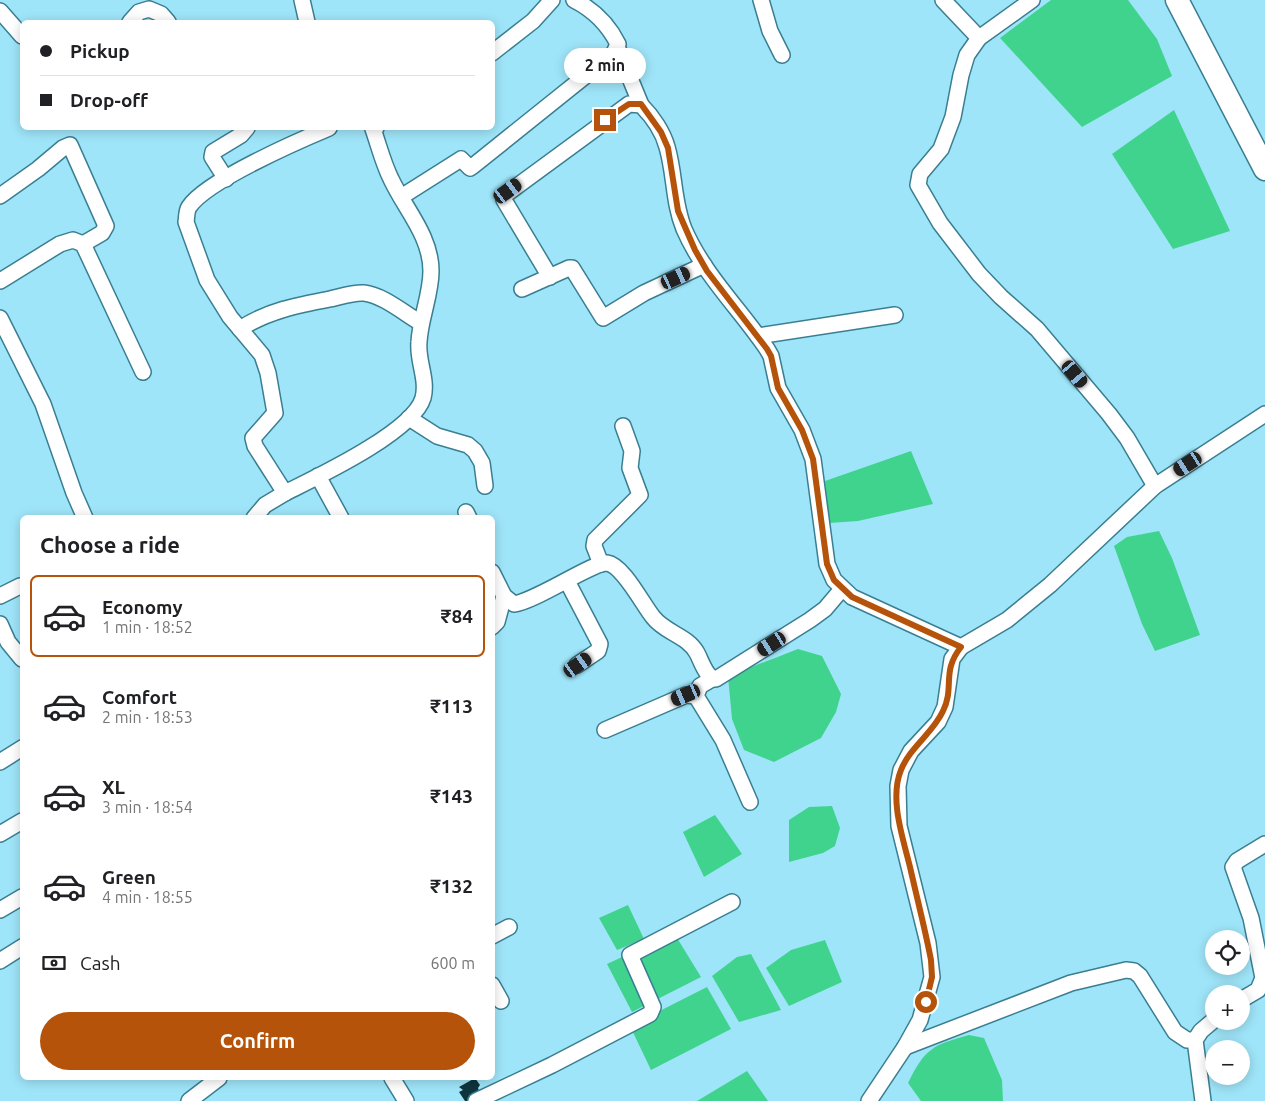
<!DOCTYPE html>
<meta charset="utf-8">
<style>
:root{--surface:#fff;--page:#f2f2f2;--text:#202124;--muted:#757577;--line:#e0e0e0;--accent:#b45309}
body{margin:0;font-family:Ubuntu,sans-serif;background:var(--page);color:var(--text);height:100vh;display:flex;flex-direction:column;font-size:19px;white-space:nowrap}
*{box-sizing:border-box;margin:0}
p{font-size:16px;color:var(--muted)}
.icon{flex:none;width:28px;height:28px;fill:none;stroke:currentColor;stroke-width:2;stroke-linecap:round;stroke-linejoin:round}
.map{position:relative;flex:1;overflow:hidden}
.sheet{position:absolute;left:20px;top:515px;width:475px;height:565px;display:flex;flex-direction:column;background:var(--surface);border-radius:8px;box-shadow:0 2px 12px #0003}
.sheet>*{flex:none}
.banner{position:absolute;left:20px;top:20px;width:475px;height:110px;border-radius:8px;box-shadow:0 2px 12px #0003;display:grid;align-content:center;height:110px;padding:0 20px;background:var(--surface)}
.tools{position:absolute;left:1205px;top:930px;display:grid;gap:10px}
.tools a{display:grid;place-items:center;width:45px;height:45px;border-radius:50%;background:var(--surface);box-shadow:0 2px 12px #0003;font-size:25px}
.end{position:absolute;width:22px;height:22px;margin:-11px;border:6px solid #b45309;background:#fff;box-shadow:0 0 0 2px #fff}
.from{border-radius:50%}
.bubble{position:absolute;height:35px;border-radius:18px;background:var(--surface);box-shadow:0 2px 12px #0003;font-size:16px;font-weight:600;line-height:35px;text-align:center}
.car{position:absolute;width:15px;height:30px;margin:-15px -8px;border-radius:6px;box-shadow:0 0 4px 1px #0007;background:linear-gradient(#222 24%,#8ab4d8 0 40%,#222 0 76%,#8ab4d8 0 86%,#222 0)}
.banner b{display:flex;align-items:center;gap:18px;height:48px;font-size:19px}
.banner b+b{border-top:1px solid var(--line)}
.banner i{width:12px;height:12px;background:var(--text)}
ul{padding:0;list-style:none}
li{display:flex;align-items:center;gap:15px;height:82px;margin:0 10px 8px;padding:0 10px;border:2px solid transparent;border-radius:8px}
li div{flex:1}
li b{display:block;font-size:19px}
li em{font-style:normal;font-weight:600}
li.on{border-color:var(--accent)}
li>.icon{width:45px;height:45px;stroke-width:1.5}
h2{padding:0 20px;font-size:22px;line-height:60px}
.pay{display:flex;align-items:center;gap:12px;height:55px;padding:0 20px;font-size:19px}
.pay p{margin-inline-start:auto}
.button{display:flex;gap:10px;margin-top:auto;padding:10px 20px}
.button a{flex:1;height:58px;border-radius:30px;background:var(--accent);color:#fff;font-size:20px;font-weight:600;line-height:58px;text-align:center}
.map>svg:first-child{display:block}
.water{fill:#40d38e}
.building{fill:#0e343d}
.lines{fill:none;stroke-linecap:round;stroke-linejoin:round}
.street-casing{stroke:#3a7e91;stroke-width:18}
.primary-casing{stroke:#3a7e91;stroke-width:25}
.street{stroke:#fff;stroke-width:15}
.primary{stroke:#fff;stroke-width:22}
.route{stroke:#b45309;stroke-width:6}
</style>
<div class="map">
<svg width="1265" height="1101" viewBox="0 0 1265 1101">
<rect width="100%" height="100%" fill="#9fe5f9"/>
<g class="water">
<polygon points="1051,0 1128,0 1157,39 1172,76 1082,127 1000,38"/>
<polygon points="1174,110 1230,231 1173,249 1112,154"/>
<polygon points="911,451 933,504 858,521 829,523 825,481"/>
<polygon points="1159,531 1172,558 1200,635 1155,651 1142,624 1114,546 1127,537"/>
<polygon points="798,649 822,656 841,694 836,712 821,738 774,762 744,750 732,719 728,676"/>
<polygon points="832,806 840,828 835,846 823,853 789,862 789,820 809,807"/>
<polygon points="715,815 742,854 704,877 683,832"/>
<polygon points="628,905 644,939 617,950 599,918"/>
<polygon points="674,933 701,977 632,1012 607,964"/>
<polygon points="825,940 842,982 789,1006 766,968 791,950"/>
<polygon points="751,954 781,1010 739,1022 712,976 737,957"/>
<polygon points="707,987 731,1029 651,1070 630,1026"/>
<path d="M969,1035L984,1038L1002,1080L1003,1101H921L908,1083C925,1048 933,1045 969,1035Z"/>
<polygon points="747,1071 768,1101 697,1101"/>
</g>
<polygon class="building" points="475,1078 480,1085 478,1088 480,1094 469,1097 469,1101 465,1101 459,1092 463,1090 459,1087"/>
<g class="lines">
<g class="street-casing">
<g id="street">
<polyline points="302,0 307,22"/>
<polyline points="761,0 770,31 782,55"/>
<polyline points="943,0 979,38"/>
<polyline points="1032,0 979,38 967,55 961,75 953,117 941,149 920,174 918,185 940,223 979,274 1001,297 1037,329 1109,414 1127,438 1155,486"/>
<polyline points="0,11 22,36"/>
<polyline points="130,22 139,12 149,9 161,14 168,22"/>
<polyline points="618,49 641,105"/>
<polyline points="492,53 533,21 552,0"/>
<polyline points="226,179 212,157 213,152 241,135 247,128"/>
<polyline points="0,196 38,169 63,148 70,145 106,226 102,233 83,244"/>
<path d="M401,197L461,159L470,168L473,166L614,53L618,44C608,24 594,10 574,0"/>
<path d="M550,277L504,200L505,195L629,104L641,105C652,116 663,132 667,147C675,174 673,202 684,229C704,275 740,309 767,349L771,356L778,388L802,430L813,459L827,564L834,580L852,597L961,647"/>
<polyline points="0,281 60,244 73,240 83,244 143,372"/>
<polyline points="522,289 569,268 572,268 603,318 644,293 704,265"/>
<polyline points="0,318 43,404 74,493 85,518"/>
<path d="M240,329C267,311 298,305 330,299C340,297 353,292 364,293C383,295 405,314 421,323"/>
<polyline points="758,336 895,315"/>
<polyline points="409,418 437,436 468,445 475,451 482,463 485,486"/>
<polyline points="318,476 341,518"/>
<path d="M285,493C317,477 413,432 423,398C428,379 417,361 419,342C420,319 431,295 431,271C431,236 405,209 391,179C383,163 379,146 373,129L376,128"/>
<polyline points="466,512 469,518"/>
<path d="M254,518L265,505L285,493L255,446L253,438L275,413L268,373L262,355L230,317L207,280L186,222C187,217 186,212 189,207C206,181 298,141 329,128"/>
<polyline points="601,564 594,546 595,540 640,495 630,468 632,451 623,426"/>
<path d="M492,572L504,596L514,604C536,601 593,562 607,563C623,565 643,605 653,617C665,633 687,635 697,653C701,660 706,678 716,679L810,620L825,609L842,589"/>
<polyline points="567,581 600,644 598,651 577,665"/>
<polyline points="0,596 20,586"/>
<polyline points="0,624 8,642 22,659"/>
<polyline points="492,627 497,622 504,596"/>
<polyline points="712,679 700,686 696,696 723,740 750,802"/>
<polyline points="605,730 686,695 696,696"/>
<polyline points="0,762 22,748"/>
<polyline points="0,834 22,821"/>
<polyline points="0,910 22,897"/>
<polyline points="492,936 509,927"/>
<polyline points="0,961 22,947"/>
<polyline points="492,985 501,1001"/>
<polyline points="1241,1000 1258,990 1263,978 1251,918 1233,867 1237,861 1265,844"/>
<polyline points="905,1047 1071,983 1126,970 1134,971 1140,976 1175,1032 1187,1040 1195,1040"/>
<polyline points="392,1078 406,1101"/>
<polyline points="189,1101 219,1078"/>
<polyline points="476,1101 552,1065 650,1014 653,1007 630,955 732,902"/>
<polyline points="869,1101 905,1047 920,1020 932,977 928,943 899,826 898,786 901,770 911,751 938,722 945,707 952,659 961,647 1007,620 1050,585 1155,486 1265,414"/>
<polyline points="1203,1101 1195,1040 1201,1031 1214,1020"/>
</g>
</g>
<g class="primary-casing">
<polyline id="primary" points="1177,0 1265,169"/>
</g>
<use href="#street" class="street"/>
<use href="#primary" class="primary"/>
</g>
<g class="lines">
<path class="route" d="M605,120L629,104H641L661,132L668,148L678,211L695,250L707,271L767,349L771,356L778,388L802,430L813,459L827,564L834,580L852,597L961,647C941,672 955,687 943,711C933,733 910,747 901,770C889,799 903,838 910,867C917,898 925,929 931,960L932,977L926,1002"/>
</g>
</svg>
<div class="tools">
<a><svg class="icon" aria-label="locate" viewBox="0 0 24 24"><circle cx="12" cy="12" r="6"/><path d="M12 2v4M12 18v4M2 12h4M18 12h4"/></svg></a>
<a>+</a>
<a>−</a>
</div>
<i class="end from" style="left:926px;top:1002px"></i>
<i class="end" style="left:605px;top:120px"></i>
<div class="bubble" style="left:564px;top:48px;width:82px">2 min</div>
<i class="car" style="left:508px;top:191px;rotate:54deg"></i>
<i class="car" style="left:676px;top:278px;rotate:65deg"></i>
<i class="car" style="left:1075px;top:374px;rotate:140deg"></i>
<i class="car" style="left:1188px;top:464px;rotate:237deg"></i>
<i class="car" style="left:772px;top:644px;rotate:237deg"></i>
<i class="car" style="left:578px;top:665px;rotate:55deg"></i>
<i class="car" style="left:686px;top:695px;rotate:247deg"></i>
<div class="banner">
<b><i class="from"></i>Pickup</b>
<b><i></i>Drop-off</b>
</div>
<section class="sheet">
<h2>Choose a ride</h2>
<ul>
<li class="on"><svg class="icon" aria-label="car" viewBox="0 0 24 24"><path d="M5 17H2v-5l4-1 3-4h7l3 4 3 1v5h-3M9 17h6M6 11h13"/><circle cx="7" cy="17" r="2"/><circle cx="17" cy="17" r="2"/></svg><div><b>Economy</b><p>1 min · 18:52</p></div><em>₹84</em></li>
<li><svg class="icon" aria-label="car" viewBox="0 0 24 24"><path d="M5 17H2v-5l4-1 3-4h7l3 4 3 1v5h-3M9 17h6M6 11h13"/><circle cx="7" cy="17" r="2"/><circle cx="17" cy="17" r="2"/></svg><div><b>Comfort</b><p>2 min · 18:53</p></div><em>₹113</em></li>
<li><svg class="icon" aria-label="car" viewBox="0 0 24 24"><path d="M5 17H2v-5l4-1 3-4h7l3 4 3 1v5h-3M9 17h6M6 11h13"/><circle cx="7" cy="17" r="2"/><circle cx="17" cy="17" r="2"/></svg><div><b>XL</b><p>3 min · 18:54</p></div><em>₹143</em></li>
<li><svg class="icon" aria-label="car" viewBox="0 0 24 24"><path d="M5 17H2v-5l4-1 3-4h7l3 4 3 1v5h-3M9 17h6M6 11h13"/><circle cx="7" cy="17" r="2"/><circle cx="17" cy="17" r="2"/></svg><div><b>Green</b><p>4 min · 18:55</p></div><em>₹132</em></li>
</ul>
<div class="pay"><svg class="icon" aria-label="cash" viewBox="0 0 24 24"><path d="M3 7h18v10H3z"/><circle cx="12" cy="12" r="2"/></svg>Cash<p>600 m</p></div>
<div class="button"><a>Confirm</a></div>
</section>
</div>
